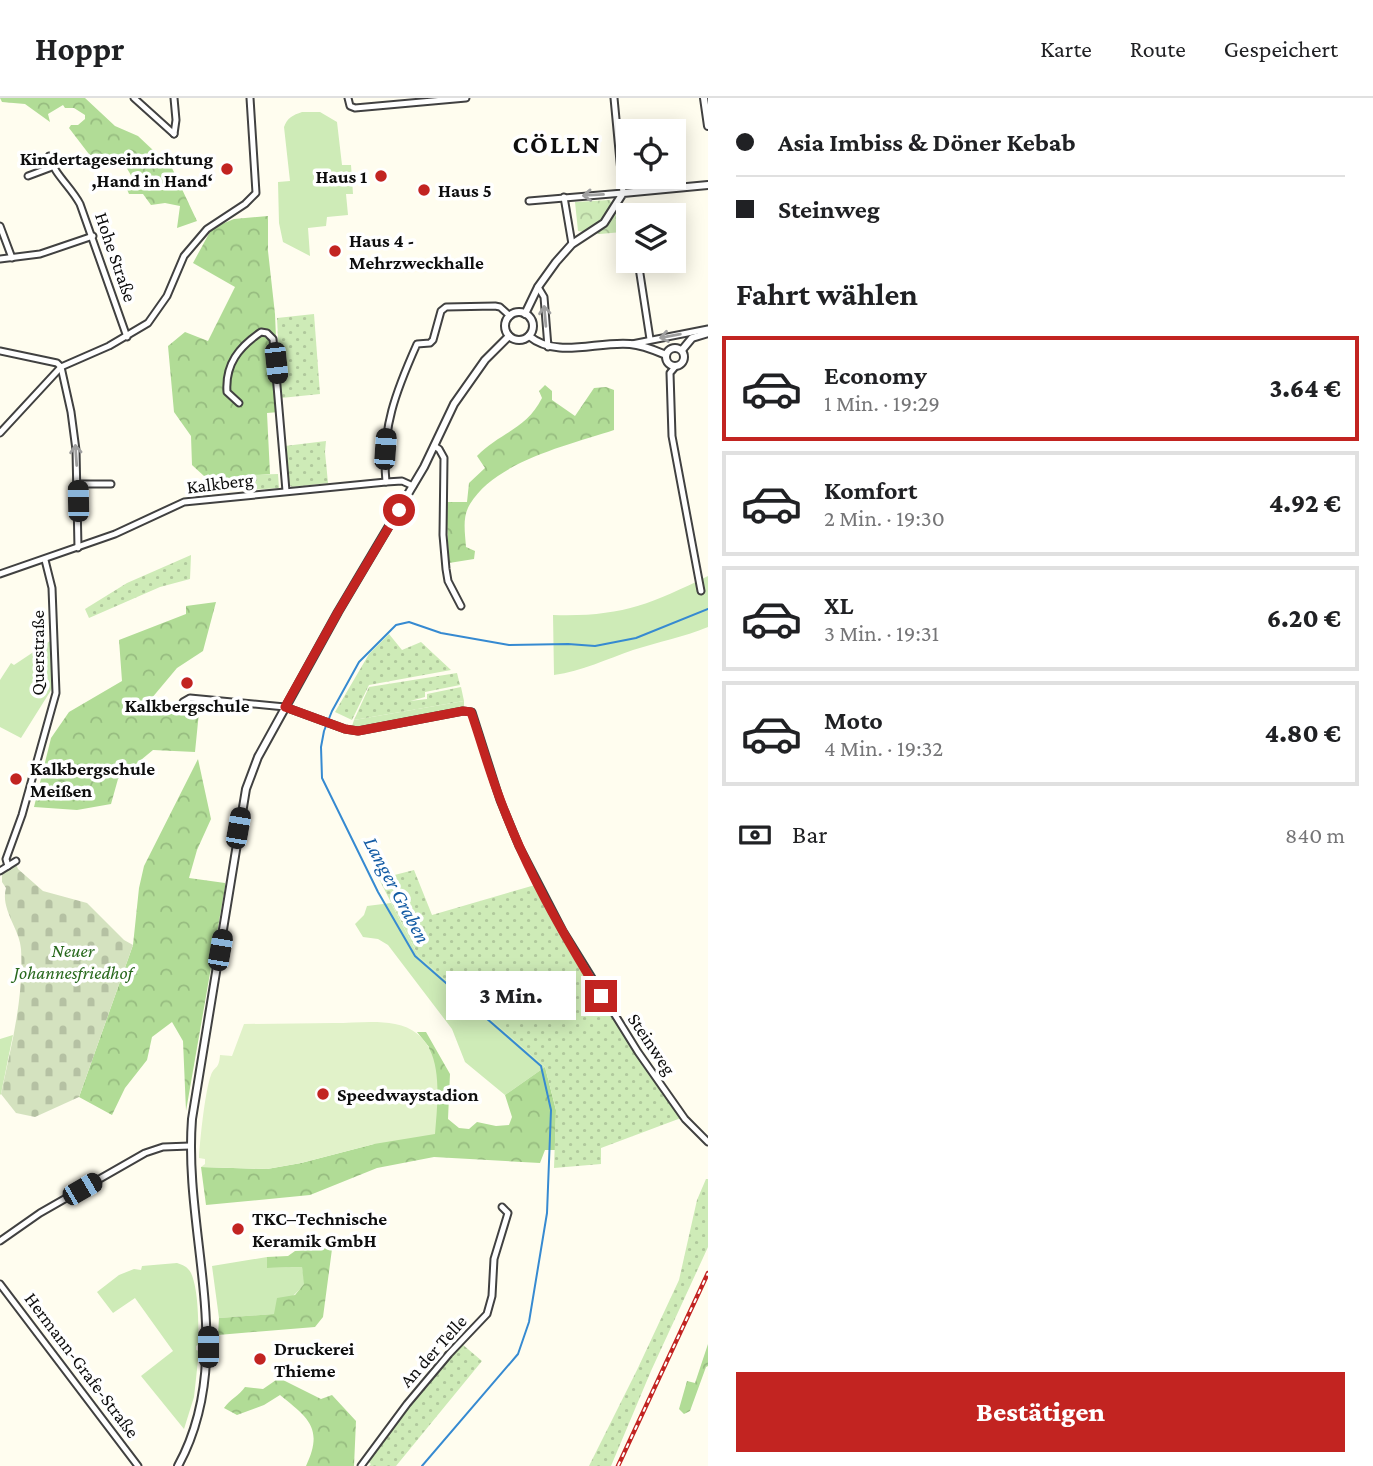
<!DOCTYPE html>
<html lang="de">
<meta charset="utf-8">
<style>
:root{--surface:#fff;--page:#f2f2f2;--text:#202124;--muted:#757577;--line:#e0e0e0;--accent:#c22421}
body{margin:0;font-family:"Crimson Pro",serif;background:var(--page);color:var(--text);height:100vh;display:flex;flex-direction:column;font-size:26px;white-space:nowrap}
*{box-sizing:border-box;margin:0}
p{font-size:23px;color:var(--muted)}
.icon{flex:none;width:38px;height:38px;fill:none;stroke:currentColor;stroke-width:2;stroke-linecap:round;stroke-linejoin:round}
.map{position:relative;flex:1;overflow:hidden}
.drawer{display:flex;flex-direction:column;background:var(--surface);width:665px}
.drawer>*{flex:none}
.top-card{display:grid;align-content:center;height:154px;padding:0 28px;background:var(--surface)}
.buttons{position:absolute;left:616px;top:21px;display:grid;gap:14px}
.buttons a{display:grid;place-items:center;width:70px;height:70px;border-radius:0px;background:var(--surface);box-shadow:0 4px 18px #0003;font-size:35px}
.end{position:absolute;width:32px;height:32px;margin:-16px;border:9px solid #c22421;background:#fff;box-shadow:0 0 0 4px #fff}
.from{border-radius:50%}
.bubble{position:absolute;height:49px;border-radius:0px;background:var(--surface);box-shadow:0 4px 18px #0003;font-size:23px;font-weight:800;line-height:49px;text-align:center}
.car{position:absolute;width:21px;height:42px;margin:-21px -10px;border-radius:9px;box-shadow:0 0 5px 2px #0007;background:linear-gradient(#222 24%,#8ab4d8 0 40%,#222 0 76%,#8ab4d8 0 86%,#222 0)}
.top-card b{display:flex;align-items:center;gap:24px;height:66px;font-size:26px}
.top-card b+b{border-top:2px solid var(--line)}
.top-card i{width:18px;height:18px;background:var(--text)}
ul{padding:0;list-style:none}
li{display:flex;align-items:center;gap:21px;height:105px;margin:0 14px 10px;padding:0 14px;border:4px solid var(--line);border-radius:0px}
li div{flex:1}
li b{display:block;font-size:26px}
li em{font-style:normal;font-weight:800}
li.active{border-color:var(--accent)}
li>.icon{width:63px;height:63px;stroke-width:1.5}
h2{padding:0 28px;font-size:32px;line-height:84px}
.pay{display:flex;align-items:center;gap:18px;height:77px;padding:0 28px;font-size:26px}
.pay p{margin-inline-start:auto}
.cta{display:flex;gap:14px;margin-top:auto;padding:14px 28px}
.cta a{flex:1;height:80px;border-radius:0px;background:var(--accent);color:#fff;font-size:28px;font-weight:800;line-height:80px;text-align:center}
header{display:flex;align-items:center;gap:42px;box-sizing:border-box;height:98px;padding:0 35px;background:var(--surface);border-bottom:2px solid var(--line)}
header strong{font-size:33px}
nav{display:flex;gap:38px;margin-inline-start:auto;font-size:24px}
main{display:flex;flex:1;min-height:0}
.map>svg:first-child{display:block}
.grass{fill:#ceebb7}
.forest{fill:url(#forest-crowns)}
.cemetery{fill:url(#cemetery-stones)}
.park{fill:url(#park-crowns)}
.garden{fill:url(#garden-dots)}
.pitch{fill:#e1f2c9}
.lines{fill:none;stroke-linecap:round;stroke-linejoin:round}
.stream{stroke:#368ad1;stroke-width:2}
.minor-casing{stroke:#414141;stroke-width:9}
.tertiary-casing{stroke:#414141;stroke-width:10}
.minor{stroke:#fff;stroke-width:5}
.tertiary{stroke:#fff;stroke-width:6}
.rail-casing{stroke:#c22421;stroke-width:4.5}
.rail{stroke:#fff;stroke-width:2;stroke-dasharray:5;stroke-linecap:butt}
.oneway{stroke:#9f9f9f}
.route{stroke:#c22421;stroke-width:9}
.poi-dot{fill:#c22421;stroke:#fff;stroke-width:2.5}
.labels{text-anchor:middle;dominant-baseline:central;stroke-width:7;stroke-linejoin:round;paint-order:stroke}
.poi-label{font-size:19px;font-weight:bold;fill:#0e0e0e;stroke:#fff;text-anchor:start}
.street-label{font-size:19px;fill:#0e0e0e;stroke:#fff}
.park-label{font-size:19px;font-style:italic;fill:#27681c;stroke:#fff}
.water-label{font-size:21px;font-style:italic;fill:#135ba4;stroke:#fff}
.district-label{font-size:26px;font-weight:bold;letter-spacing:2px;fill:#0e0e0e;stroke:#fff}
</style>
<header>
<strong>Hoppr</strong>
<nav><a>Karte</a><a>Route</a><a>Gespeichert</a></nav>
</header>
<main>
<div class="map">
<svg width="708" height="1368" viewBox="0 0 708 1368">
<defs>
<pattern id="forest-crowns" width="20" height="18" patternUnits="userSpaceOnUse" patternTransform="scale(1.75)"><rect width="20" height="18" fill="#b1dc96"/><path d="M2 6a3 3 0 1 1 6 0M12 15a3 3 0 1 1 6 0" fill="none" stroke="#97bc80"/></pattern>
<pattern id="cemetery-stones" width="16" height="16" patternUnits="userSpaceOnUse" patternTransform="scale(1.75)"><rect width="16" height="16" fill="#d4e2bf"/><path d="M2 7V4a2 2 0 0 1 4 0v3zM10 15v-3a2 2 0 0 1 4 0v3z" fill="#b5c1a3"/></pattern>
<pattern id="park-crowns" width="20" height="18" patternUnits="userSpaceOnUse" patternTransform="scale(1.75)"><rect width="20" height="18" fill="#ceebb7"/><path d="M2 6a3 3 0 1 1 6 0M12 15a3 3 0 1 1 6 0" fill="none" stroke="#b0c89c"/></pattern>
<pattern id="garden-dots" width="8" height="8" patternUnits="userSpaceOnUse" patternTransform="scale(1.75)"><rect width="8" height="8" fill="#ceebb7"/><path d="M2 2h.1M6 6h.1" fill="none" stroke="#b0c89c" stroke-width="1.8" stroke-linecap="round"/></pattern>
</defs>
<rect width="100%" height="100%" fill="#fffdef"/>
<g class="grass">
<path d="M302,14H320L337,24L342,67H351L353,96H346L348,117L327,119L326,128L308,130L310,158L283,144L279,125L278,84L290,83L284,29C287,20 293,17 302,14Z"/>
<path d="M708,478V529C684,539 658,544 633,552C607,561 582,573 554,577L553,517C620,519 649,507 708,478Z"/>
<polygon points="50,543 53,589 21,640 0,629 0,582 11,565 14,567"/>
<path d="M464,603V608L461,610C436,614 374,635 352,628L354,622Z"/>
<polygon points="391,805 419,859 545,969 505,997 465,964 452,931 388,847 378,841 363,839 355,826 364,817 367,808"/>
<polygon points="13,937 1,996 0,997 0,941"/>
<polygon points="267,1159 268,1170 302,1169 305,1186 275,1216 219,1220 212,1168"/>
<path d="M177,1165C183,1167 188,1169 191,1175C199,1193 198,1226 199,1246L196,1248V1252L199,1253L194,1299L184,1331L141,1278L173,1253L135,1200L113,1215L97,1194L119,1177L134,1171L141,1172L142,1168Z"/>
</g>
<g class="forest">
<polygon points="0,0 85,0 115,28 138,38 172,70 197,123 177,130 180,108 165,105 151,107 143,96 129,96 125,87 131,84 132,79 125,67 108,60 95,64 69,30 71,27 78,27 85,21 85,17 74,10 65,10 63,7 48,16 50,24 25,6 2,4"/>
<polygon points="268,118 268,153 275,216 279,314 267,315 270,376 250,378 251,392 216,389 192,367 191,338 174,314 168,248 185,234 208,243 235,189 193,165 212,130 234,121"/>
<path d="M545,287L552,293V302L575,318L594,290L606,289L614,292V332C569,347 496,363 470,406C462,419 465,434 466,449L475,453L474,461L449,465L446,404H467L469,385L485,370L477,358C500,334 526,332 542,300L539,293Z"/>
<polygon points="216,504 203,553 177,570 151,601 163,615 181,603 200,604 195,654 153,652 118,681 111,706 77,712 34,709 51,640 69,614 122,583 119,542 186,516 186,508"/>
<polygon points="198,661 211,721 197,752 189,780 225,785 225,789 186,1013 183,943 172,924 152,939 147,962 125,990 112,1017 79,999 133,847 139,790 144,768"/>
<polygon points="417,934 426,934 450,976 448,1021 459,1030 469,1031 477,1024 496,1028 509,1027 512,1019 505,997 545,969 556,1012 555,1052 545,1052 540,1065 434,1059 377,1070 310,1097 206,1107 201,1069 267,1071 301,1065 374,1046 429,949"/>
<polygon points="326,1150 332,1151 323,1219 315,1229 218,1237 219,1220 274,1216 277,1200 295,1197 304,1186 302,1169 267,1170 267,1159 288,1158 295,1153"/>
<polygon points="708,1246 708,1268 706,1269 690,1313 684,1316 679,1311 687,1283 695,1285"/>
<path d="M279,1280L321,1301L332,1297L356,1323L354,1368H306C324,1330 308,1320 280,1297L264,1307L237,1317L224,1310C230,1301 239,1298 245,1289L263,1291Z"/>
</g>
<path class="cemetery" d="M16,766L18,771L43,793L87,805L124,842L133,847L79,999L35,1019L16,1015L1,996C11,949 24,900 21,851C20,831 0,811 6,790L2,784V776Z"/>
<polygon class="park" points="610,102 614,112 619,116 622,134 600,136 578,133 575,104"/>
<g class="garden">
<polygon points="314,216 320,296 281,300 277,220"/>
<polygon points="326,343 325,354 328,385 292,389 287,385 285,348"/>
<polygon points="278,376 279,390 251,392 250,377"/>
<polygon points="191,457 190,481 160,489 89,520 85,511 127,485"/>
<polygon points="389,536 402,552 421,544 451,572 369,587 352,622 335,614 369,556"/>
<polygon points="457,575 460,587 425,594 425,599 410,603 427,601 427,596 461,589 464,603 354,622 369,589"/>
<path d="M414,772L432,817L535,787C578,868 628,945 681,1020L601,1050V1066L554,1070L556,1012L545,969L419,859L379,781Z"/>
<polygon points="706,1081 708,1081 708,1149 651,1273 611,1368 589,1368 637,1272 679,1182 697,1102"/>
<polygon points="462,1246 482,1263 396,1368 369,1368 371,1366 367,1363 406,1312"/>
</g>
<path class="pitch" d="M334,925C354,925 376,922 395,926C447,936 438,997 435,1036L374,1046L301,1065L267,1071L201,1069L205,1066V1061L199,1060C200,1042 205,993 211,977C215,967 219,972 220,957L232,958L244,926Z"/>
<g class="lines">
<polyline class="stream" points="422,1368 518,1256 529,1224 547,1115 551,1012 541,968 415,858 378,794 322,680 321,649 324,633 332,613 359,564 396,527 409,524 441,535 509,547 568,546 595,548 636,540 708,511"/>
<g class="minor-casing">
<g id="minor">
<polyline points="134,0 174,36"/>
<polyline points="348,0 350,8 355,10 466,0"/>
<polyline points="174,36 176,22 174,0"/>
<path d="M49,58C54,76 71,89 80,106L127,239"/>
<polyline points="28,78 52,69"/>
<polyline points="564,99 572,146"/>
<polyline points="529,103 623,95 614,0"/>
<polyline points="628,115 628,121"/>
<polyline points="0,128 12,160"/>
<polyline points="0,161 40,156 93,138"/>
<polyline points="638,163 650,241"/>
<polyline points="538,189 544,199 548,249"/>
<polyline points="632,246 708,231"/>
<polyline points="0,253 57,265 61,269 109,248 148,225 167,198 184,158 207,131 245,106 256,95 250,0"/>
<polyline points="61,269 71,314 76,352 78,450"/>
<polyline points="675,269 670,275 672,338 701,493"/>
<path d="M239,305L227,294C225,266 239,249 261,234L267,235L273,241L286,393"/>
<polyline points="0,335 61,269"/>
<polyline points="434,348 439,351 444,360 443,437 446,471 448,483 461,508"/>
<path d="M386,384C381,331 396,293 417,246L430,245L433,242L441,213L446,209L495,208L500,209L510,218"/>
<polyline points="77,386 111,386"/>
<polyline points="0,476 115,436 184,404 386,384 402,383 413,388"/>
<polyline points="183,604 190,600 285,609 345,631 358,633 463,613 472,614 500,702 519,748 563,833 638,954 685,1021 708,1044"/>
<polyline points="8,768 6,761 22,717 56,595 52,490 45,462"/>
<polyline points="0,773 16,763"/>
<polyline points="0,1143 40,1115 145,1055 163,1049 190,1048"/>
<polyline points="0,1186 138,1368"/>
<polyline points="361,1368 407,1306 449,1256 487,1216 492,1198 494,1161 508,1115 502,1109"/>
</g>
</g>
<g class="tertiary-casing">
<g id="tertiary">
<polyline points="704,0 708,28"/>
<circle cx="519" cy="228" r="14"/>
<polyline points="525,216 538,189 556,164 572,146 604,125 623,95 708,87"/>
<path d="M529,238C557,261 596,243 630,246C643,247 654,252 666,257"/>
<circle cx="675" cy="259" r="9"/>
<polyline points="682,252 692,240 708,235"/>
<path d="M178,1368C238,1258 183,1138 192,1021L246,691L258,659L338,514L424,369L454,306L485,262L509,238"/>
</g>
</g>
<use href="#minor" class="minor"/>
<use href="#tertiary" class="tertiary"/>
<g class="rail-casing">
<polyline id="rail" points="618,1368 708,1175"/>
</g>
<use href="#rail" class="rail"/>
</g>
<defs><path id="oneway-shaft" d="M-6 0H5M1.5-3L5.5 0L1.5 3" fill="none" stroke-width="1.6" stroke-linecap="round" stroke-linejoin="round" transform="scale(1.75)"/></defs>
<g class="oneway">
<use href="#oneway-shaft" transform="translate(593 97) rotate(177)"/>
<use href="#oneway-shaft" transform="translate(545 218) rotate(-95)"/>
<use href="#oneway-shaft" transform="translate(670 238) rotate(170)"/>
<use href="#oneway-shaft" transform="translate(76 357) rotate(-94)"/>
</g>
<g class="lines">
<path class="route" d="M399,412L338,514L285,609L345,631L358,633L463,613L471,614C481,643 489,673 500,701C525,770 563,836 601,898"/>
</g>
<g class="poi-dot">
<circle cx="227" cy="71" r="7"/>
<circle cx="381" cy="78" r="7"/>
<circle cx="424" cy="92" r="7"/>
<circle cx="335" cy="153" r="7"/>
<circle cx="187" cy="585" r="7"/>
<circle cx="16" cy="681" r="7"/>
<circle cx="323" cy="996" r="7"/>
<circle cx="238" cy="1131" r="7"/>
<circle cx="260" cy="1261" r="7"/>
</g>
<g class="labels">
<g class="poi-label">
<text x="213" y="60" text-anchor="end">Kindertageseinrichtung<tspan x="213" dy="22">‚Hand in Hand‘</tspan></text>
<text x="367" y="78" text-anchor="end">Haus 1</text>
<text x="438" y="92">Haus 5</text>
<text x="349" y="142">Haus 4 -<tspan x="349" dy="22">Mehrzweckhalle</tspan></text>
<text x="187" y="607" text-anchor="middle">Kalkbergschule</text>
<text x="30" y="670">Kalkbergschule<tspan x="30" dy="22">Meißen</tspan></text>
<text x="337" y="996">Speedwaystadion</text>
<text x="252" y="1120">TKC–Technische<tspan x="252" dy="22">Keramik GmbH</tspan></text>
<text x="274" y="1250">Druckerei<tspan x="274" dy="22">Thieme</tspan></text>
</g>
<g class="street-label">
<text transform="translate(116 159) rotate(71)">Hohe Straße</text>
<text transform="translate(220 385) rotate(-7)">Kalkberg</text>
<text transform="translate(37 555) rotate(-90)">Querstraße</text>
<text transform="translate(652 946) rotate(56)">Steinweg</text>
<text transform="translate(433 1253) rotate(-48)">An der Telle</text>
<text transform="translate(82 1267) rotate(53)">Hermann-Grafe-Straße</text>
</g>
<g class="park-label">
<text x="73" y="852">Neuer<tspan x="73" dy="22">Johannesfriedhof</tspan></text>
</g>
<g class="water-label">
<text transform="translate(397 792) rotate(62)">Langer Graben</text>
</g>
<g class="district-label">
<text x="557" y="46">CÖLLN</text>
</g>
</g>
</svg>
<div class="buttons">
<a><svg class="icon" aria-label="locate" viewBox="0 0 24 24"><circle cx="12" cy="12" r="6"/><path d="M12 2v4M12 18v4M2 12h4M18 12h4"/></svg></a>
<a><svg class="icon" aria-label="layers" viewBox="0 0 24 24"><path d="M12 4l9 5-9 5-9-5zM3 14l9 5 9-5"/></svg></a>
</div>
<i class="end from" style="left:399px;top:412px"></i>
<i class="end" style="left:601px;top:898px"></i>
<div class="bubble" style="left:446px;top:873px;width:130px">3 Min.</div>
<i class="car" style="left:276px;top:265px;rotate:174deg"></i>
<i class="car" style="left:385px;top:351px;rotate:4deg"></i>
<i class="car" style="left:78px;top:403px;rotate:359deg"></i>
<i class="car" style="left:238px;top:730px;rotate:10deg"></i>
<i class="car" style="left:220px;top:852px;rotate:10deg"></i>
<i class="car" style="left:82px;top:1091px;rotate:60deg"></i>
<i class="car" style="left:208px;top:1249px;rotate:0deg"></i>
</div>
<section class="drawer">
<div class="top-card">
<b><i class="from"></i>Asia Imbiss &amp; Döner Kebab</b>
<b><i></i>Steinweg</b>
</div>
<h2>Fahrt wählen</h2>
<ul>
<li class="active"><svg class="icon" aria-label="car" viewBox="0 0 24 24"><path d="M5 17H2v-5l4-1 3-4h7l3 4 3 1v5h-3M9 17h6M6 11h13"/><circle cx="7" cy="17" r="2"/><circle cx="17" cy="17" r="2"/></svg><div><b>Economy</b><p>1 Min. · 19:29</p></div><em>3.64 €</em></li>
<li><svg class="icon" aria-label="car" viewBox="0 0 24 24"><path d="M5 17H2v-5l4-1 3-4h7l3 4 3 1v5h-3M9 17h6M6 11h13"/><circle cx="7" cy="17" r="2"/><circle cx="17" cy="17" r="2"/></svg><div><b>Komfort</b><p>2 Min. · 19:30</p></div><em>4.92 €</em></li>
<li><svg class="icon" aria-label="car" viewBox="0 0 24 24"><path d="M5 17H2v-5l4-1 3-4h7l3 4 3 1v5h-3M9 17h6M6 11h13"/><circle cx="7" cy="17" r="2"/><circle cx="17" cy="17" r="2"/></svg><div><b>XL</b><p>3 Min. · 19:31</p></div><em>6.20 €</em></li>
<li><svg class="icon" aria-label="car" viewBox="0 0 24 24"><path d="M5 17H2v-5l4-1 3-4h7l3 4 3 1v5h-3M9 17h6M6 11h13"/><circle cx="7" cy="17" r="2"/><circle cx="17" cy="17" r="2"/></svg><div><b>Moto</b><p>4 Min. · 19:32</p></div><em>4.80 €</em></li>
</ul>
<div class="pay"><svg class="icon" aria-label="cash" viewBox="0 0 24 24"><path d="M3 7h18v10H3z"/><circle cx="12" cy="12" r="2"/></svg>Bar<p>840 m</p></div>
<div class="cta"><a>Bestätigen</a></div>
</section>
</main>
